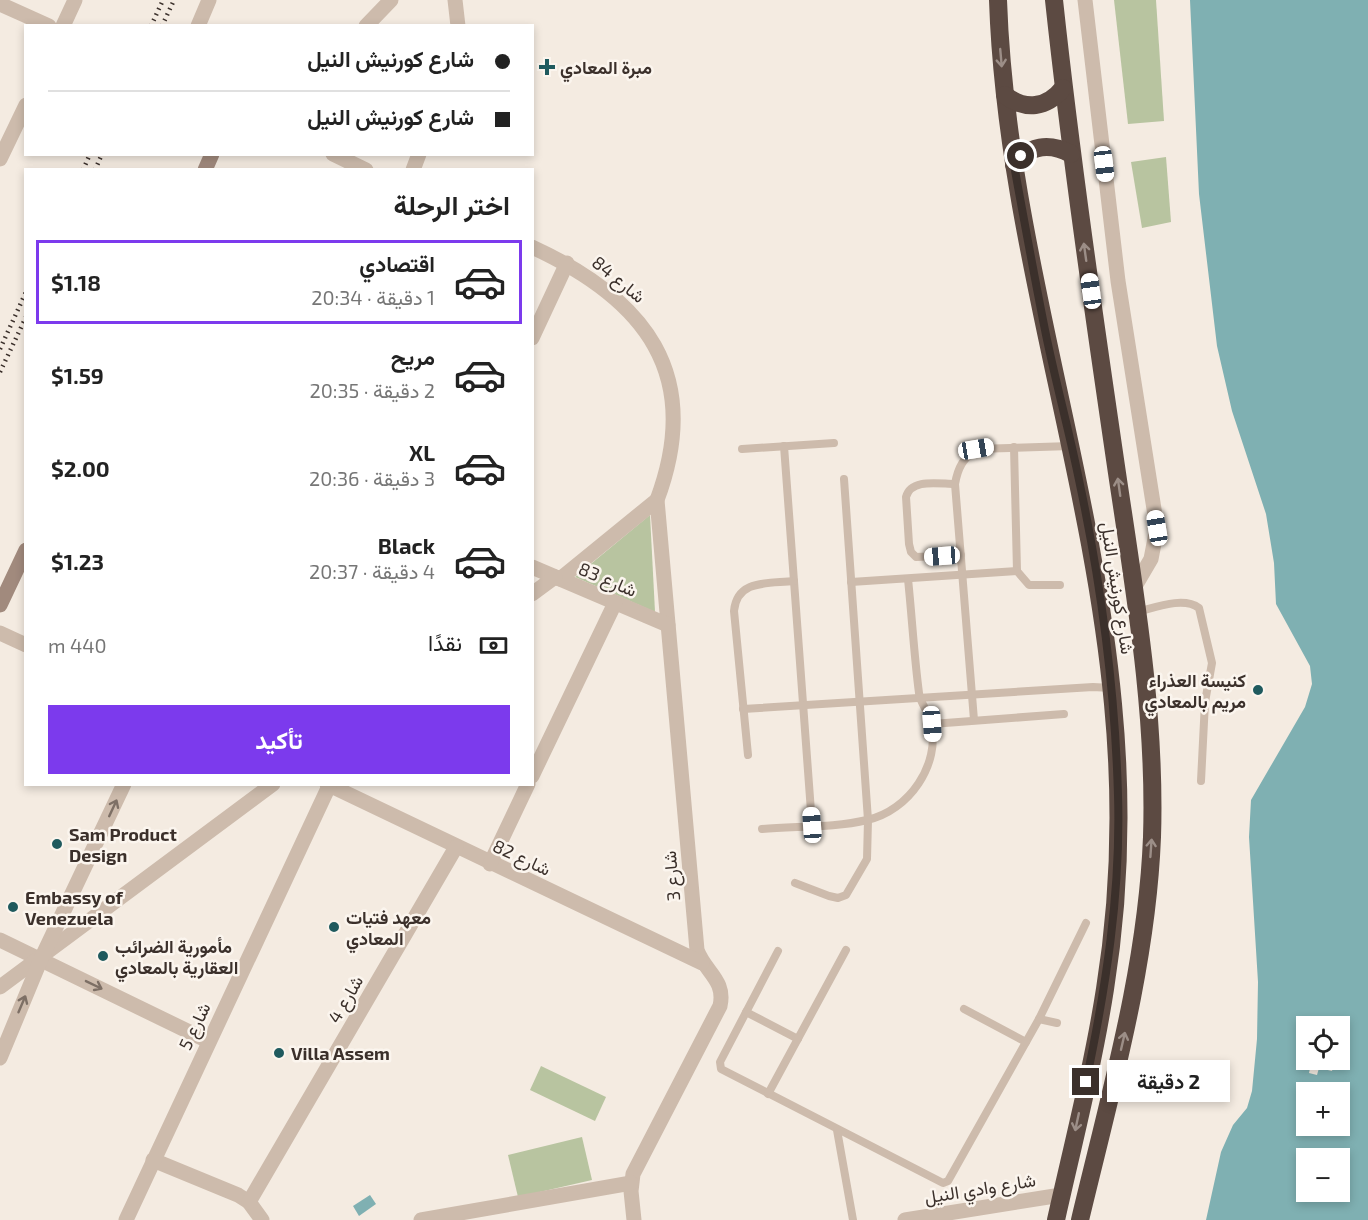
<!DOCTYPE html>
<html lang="ar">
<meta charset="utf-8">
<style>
:root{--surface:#fff;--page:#f2f2f2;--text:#222;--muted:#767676;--line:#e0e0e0;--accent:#7c3aed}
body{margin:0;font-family:"Exo 2",Vazirmatn,sans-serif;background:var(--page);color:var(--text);direction:rtl;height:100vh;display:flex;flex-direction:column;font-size:22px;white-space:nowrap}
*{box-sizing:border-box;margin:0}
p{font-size:20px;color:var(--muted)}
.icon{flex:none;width:33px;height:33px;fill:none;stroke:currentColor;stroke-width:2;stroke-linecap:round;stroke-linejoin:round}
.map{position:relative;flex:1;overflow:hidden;direction:ltr}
.sheet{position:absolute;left:24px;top:168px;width:510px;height:618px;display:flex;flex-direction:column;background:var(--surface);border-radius:0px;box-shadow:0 3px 9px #0003;direction:rtl}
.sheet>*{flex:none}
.guide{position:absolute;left:24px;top:24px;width:510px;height:132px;border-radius:0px;box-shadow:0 3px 9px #0003;direction:rtl;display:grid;align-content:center;height:132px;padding:0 24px;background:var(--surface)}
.tools{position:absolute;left:1296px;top:1016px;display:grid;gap:12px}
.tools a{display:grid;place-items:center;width:54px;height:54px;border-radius:0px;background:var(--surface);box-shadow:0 3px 9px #0003;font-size:30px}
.end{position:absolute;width:27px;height:27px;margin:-14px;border:8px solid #3b302b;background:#fff;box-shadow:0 0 0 3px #fff}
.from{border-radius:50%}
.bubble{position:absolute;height:42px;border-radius:0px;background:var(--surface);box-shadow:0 3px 9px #0003;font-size:20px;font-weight:700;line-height:42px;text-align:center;direction:rtl}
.car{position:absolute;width:18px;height:36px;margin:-18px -9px;border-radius:8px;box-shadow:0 0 4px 2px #0007;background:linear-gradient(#fff 24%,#345 0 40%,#fff 0 76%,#345 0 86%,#fff 0)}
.guide b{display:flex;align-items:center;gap:21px;height:57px;font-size:22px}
.guide b+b{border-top:2px solid var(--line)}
.guide i{width:15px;height:15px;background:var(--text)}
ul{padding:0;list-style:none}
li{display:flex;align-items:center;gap:18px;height:84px;margin:0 12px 9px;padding:0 12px;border:3px solid transparent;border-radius:0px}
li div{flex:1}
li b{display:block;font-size:22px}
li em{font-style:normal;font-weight:700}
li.selected{border-color:var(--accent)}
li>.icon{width:54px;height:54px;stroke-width:1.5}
h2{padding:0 24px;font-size:27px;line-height:72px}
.pay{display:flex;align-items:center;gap:15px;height:66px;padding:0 24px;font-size:22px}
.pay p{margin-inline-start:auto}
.cta{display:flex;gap:12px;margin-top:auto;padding:12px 24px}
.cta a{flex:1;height:69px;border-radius:0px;background:var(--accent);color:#fff;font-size:24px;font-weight:700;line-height:69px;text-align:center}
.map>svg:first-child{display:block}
.green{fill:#b8c4a0}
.water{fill:#7fb0b2;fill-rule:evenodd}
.pier{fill:#f4ebe1}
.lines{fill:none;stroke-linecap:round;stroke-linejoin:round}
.lane{stroke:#cdbbac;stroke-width:8}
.street{stroke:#cdbbac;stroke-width:15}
.secondary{stroke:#a18a7d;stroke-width:15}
.highway{stroke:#5c4a42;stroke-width:18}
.rail{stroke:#3b302b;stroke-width:4.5;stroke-dasharray:1.5 4.5;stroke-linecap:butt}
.oneway{stroke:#9c8e87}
.oneway2{stroke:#7d6f65}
.route{stroke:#3b302b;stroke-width:8}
.poi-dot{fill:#1f5a5e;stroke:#fbf5ee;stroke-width:2}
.labels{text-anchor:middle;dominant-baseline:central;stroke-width:5;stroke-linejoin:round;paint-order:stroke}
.poi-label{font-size:18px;font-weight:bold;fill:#3b302b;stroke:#fbf5ee;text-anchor:start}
.street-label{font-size:18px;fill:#3b302b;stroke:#fbf5ee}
</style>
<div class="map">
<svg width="1368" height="1220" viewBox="0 0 1368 1220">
<rect width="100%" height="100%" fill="#f4ebe1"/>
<g class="green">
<polygon points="1114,0 1156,0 1164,121 1128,124"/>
<polygon points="1166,157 1171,222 1142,228 1131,162"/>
<polygon points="650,515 655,612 575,577"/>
<polygon points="541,1066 606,1097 595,1121 530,1090"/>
<polygon points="582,1137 592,1180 518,1197 508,1155"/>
</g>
<g class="water">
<path d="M1190,0H1368V1220H1206L1221,1152L1233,1125L1247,1108L1252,1091L1257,1039L1258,982L1249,837L1251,800L1305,707L1312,684L1310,666L1276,604L1274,563L1266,514L1232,411L1217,346L1199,194ZM1306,1026H1340V1059H1306ZM1306,1092H1340V1125H1306ZM1306,1158H1340V1191H1306Z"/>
<polygon points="370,1195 376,1204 359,1216 353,1206"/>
</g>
<polygon class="pier" points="1312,1059 1320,1060 1319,1064 1333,1067 1332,1071 1319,1068 1317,1075 1309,1073"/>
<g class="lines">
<g class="lane">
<polyline points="784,446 812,825"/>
<polyline points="1014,447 1017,571 1029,585 1060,585"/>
<polyline points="742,449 834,443"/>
<path d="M955,484C939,484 911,478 906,497L909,544L911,552L916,557L961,555"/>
<polyline points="851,582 1017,571"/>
<path d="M1137,612C1154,608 1183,596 1199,608L1212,663L1205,702L1201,781"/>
<polyline points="743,709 1093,687 1111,688"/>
<path d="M974,720L955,484C958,467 963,459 976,449L1071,446"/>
<polyline points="932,724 1064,714"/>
<path d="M748,755L734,611C737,579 768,584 794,581"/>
<path d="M762,829C796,826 834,828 867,820C909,811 941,764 931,723C929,712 920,703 919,693C914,655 912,617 908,579"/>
<polyline points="795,883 829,896 838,898 846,895 867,859 868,820 844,479"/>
<polyline points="778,951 720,1062 721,1069 943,1183 948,1181 1039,1019 1086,923"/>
<polyline points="964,1009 1026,1042"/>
<polyline points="746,1012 798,1039"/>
<polyline points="1039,1019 1057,1023"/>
<polyline points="768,1094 846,950"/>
<polyline points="837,1130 853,1220"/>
</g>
<g class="street">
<polyline points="455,0 458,26"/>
<polyline points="1085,0 1118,281 1157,528 1151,559 1134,588"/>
<polyline points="0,4 49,26"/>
<polyline points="63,26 75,0"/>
<polyline points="198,26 209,0"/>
<polyline points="366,26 391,0"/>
<polyline points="333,154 366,170"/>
<polyline points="0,159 26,105"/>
<polyline points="413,170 419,154"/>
<path d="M532,247C645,299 704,374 657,500L697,950C705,972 726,980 720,1006L633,1174L631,1191L634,1220"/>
<polyline points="532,338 567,263"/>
<polyline points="532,567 668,625"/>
<polyline points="560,579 657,500"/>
<polyline points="532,594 555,577"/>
<polyline points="0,633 26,645"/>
<polyline points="532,776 615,603"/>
<polyline points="327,784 702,963"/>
<polyline points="490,864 528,784"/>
<polyline points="0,940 208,1041"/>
<polyline points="0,987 273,784"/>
<polyline points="0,1058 41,959 124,784"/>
<polyline points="153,1160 238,1195 249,1202 262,1220"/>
<polyline points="249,1202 456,847"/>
<polyline points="126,1220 330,784"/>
<polyline points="421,1220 631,1183"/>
<polyline points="905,1220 1061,1195"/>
</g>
<g class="secondary">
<polyline points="205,170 212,154"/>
<polyline points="0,605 26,550"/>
</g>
<g class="highway">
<path d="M998,0C1006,239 1091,467 1113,704C1122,798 1120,896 1105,989C1093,1066 1073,1144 1056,1220"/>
<path d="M1054,0C1071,158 1094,316 1117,473C1135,594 1156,715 1152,837C1147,967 1110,1094 1080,1220"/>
<path d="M1005,95C1025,111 1047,108 1063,88"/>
<path d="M1014,165C1029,145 1049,142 1071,154"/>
</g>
<g class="rail">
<polyline points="151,26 163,0"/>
<polyline points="162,26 174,0"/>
<polyline points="83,170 90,154"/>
<polyline points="95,170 102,154"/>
<polyline points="0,349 26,292"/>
<polyline points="0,372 26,317"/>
</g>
</g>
<defs><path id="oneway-shaft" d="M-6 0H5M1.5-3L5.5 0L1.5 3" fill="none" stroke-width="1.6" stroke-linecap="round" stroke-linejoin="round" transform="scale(1.5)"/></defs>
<g class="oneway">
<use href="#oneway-shaft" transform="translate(1001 58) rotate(85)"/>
<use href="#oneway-shaft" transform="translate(1085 252) rotate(-98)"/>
<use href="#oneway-shaft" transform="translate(1119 487) rotate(-98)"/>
<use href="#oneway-shaft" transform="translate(1151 848) rotate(-86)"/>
<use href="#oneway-shaft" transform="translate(1123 1041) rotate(-77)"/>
<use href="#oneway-shaft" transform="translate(1077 1122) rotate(102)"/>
</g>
<g class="oneway2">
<use href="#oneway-shaft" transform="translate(113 808) rotate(-65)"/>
<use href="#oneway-shaft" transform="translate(94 985) rotate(26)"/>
<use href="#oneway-shaft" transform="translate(22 1004) rotate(-67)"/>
</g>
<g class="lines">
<path class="route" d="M1021,156L1014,165C1024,220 1034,275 1045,330C1055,380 1069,430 1079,480C1101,583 1115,689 1118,795C1121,892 1106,987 1086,1082"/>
</g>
<g class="poi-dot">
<path d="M544 58h6v6h6v6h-6v6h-6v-6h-6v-6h6z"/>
<circle cx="1258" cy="690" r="6"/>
<circle cx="57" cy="844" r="6"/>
<circle cx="13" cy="907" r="6"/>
<circle cx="334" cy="927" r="6"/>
<circle cx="103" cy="956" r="6"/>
<circle cx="279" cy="1053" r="6"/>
</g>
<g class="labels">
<g class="poi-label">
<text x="560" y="67">مبرة المعادي</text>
<text x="1246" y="680" text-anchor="end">كنيسة العذراء<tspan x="1246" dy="21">مريم بالمعادي</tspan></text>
<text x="69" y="834">Sam Product<tspan x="69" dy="21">Design</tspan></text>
<text x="25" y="897">Embassy of<tspan x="25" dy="21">Venezuela</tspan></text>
<text x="346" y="917">معهد فتيات<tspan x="346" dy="21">المعادي</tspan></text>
<text x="115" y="946">مأمورية الضرائب<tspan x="115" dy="21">العقارية بالمعادي</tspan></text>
<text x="291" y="1053">Villa Assem</text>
</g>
<g class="street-label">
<text transform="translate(619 279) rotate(39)">شارع 84</text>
<text transform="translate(608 579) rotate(23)">شارع 83</text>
<text transform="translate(1118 588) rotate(81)">شارع كورنيش النيل</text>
<text transform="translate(522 857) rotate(25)">شارع 82</text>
<text transform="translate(671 876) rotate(-95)">شارع 3</text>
<text transform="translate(345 999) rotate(-60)">شارع 4</text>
<text transform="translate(194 1026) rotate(-65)">شارع 5</text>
<text transform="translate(980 1188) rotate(-9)">شارع وادي النيل</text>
</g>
</g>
</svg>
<div class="tools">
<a><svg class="icon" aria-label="locate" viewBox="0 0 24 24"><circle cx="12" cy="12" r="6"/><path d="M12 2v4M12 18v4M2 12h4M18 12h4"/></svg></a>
<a>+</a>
<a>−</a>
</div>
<i class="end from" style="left:1021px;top:156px"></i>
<i class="end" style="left:1086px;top:1082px"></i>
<div class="bubble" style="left:1107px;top:1060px;width:123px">2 دقيقة</div>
<i class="car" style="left:1104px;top:164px;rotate:173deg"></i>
<i class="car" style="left:1091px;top:291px;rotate:352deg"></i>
<i class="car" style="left:976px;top:449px;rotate:80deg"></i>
<i class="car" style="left:1157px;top:528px;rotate:351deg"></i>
<i class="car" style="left:942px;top:556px;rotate:266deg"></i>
<i class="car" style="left:932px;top:724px;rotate:176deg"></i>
<i class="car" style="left:812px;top:825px;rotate:356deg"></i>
<div class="guide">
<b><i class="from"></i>شارع كورنيش النيل</b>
<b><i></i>شارع كورنيش النيل</b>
</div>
<section class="sheet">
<h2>اختر الرحلة</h2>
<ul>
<li class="selected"><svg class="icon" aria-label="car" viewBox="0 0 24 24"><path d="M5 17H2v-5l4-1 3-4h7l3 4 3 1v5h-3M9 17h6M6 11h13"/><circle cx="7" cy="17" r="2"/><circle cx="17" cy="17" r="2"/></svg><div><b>اقتصادي</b><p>1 دقيقة · 20:34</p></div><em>$1.18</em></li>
<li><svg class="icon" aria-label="car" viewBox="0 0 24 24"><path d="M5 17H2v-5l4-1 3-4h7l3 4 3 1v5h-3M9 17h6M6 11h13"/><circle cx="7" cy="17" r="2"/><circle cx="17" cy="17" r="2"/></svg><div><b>مريح</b><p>2 دقيقة · 20:35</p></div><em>$1.59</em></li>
<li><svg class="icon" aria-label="car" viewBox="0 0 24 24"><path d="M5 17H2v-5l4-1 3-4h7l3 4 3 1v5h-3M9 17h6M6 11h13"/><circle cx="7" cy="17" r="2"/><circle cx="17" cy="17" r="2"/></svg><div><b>XL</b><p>3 دقيقة · 20:36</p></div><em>$2.00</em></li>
<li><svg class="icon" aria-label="car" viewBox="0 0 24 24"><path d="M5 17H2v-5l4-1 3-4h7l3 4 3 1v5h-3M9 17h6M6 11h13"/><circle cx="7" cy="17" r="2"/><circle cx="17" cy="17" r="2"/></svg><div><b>Black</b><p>4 دقيقة · 20:37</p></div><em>$1.23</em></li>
</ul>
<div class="pay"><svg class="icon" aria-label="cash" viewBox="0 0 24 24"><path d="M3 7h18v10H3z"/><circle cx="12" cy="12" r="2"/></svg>نقدًا<p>440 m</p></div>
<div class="cta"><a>تأكيد</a></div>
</section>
</div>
